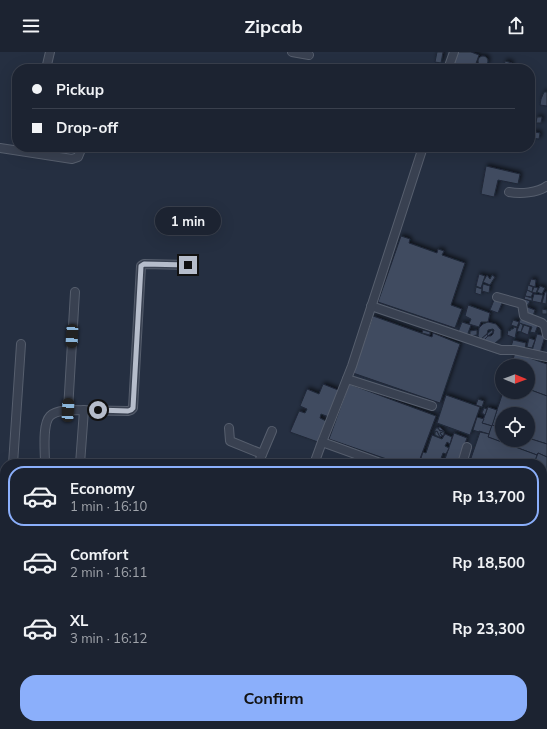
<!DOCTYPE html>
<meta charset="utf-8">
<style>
:root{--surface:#1c2331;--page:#292f3d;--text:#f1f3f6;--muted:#a0a4ab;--line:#3a404d;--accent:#8baffb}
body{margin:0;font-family:Mulish,sans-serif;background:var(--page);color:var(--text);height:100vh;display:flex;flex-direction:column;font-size:15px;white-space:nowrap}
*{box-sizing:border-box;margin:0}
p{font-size:13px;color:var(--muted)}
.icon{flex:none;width:22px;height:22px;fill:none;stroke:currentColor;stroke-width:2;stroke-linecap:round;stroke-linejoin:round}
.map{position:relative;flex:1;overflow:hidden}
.side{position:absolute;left:0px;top:407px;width:547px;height:270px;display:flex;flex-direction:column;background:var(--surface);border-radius:16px 16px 0 0;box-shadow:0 4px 16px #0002,0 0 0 1px var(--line)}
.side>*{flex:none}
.guide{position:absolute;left:12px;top:12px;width:523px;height:88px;border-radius:16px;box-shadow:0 4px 16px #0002,0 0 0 1px var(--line);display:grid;align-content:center;height:88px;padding:0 20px;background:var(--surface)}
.needle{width:26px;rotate:91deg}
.buttons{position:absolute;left:495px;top:307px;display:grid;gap:8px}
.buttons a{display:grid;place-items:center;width:40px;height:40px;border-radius:50%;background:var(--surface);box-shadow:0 4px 16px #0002,0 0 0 1px var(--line);font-size:20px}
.end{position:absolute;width:18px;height:18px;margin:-9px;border:5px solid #b6bdcb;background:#111;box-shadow:0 0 0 2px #111}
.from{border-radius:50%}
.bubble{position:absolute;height:28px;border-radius:14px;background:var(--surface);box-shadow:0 4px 16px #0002,0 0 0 1px var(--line);font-size:13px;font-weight:700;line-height:28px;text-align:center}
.car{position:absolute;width:12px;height:24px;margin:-12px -6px;border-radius:5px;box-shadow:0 0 3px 1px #0007;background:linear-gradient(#222 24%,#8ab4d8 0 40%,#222 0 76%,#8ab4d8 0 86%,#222 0)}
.guide b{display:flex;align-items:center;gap:14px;height:38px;font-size:15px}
.guide b+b{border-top:1px solid var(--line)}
.guide i{width:10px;height:10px;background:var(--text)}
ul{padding:7px 0 0;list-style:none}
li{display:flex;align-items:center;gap:12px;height:60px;margin:0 8px 6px;padding:0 12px;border:2px solid transparent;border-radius:16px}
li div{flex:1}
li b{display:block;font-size:15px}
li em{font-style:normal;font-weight:700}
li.active{border-color:var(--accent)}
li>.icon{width:36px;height:36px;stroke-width:1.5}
.primary-button{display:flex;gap:8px;margin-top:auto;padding:8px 20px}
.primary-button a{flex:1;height:46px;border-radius:16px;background:var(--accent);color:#111;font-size:16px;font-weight:700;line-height:46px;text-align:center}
header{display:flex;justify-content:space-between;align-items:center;height:52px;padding:0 20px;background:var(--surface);font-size:18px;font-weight:700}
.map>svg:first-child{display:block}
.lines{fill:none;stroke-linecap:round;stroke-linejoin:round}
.stream{stroke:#384969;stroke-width:2}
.building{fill:#404c61;stroke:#202838;filter:url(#shadow)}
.minor-casing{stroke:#575f6e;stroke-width:10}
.major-casing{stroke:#434a5a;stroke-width:13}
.minor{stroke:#394151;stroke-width:8}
.major{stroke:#576071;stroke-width:11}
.route{stroke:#b6bdcb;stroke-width:5}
</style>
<header><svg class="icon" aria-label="menu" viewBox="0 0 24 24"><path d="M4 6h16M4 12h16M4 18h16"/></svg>Zipcab<svg class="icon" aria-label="share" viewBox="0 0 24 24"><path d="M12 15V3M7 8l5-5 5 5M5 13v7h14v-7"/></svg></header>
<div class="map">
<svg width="547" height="677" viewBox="0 0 547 677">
<defs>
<filter id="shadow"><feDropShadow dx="2" dy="-2" stdDeviation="2" flood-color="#0009"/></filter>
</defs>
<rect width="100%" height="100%" fill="#252f41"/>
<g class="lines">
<g class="stream">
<polyline points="0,532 5,529"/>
<polyline points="431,672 434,677"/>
</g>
</g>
<g class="building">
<polygon points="437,0 443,0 441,11 435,10"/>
<polygon points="457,0 471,0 479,3 474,17 451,17"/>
<circle cx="483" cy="9" r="5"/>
<polygon points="505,9 512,11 510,16 504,15"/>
<polygon points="544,40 547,40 547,54 540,53 541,47"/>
<polygon points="537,65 542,65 541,71 536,71"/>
<polygon points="535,80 540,81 539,87 532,86 533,81 534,81"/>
<polygon points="486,114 520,122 518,132 498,128 494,145 481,142"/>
<polygon points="401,184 410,187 409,191 437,201 438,197 444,199 442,203 465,211 451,253 462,257 455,276 378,250"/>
<polygon points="479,222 485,224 481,236 476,234"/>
<polygon points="487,223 490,227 492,223 495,225 490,233 483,230"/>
<polygon points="531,227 536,228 535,235 529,233"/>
<polygon points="483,232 490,234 489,241 482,239"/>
<polygon points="528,233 533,235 532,240 527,238"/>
<polygon points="540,234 545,236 542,242 537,240"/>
<polygon points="476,235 482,237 481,243 475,241"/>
<polygon points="534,235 538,236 536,241 532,240"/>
<polygon points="527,238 533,241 531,245 525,244"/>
<polygon points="545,240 547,240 546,252 542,251"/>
<polygon points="534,242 543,243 541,251 532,249"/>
<polygon points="525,244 532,246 532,249 524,247"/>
<polygon points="524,247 530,249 528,253 523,252"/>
<polygon points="494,248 502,251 498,261 490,258"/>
<polygon points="468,253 490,261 488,270 481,270 479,275 469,272 471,267 465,264"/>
<polygon points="527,255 535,258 533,264 524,262"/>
<polygon points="542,257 547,258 547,262 542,262"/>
<polygon points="373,264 432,285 433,281 460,292 440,351 353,321"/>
<polygon points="521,265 538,273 535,281 530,280 532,275 519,271"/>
<polygon points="513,268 519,270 517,275 511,273"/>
<polygon points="462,270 471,273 467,284 458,280"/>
<polygon points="488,270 496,272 501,278 501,286 494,292 482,290 488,284 491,284 493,282 494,278 493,277 488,278 487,282 480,288 478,284 479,276 483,272"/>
<polygon points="520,271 523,273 521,280 517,279"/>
<polygon points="524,273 530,275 528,283 521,280"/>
<polygon points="514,275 517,276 515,286 507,283 508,278 510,279 511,277 513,277"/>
<polygon points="423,278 430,280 430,283 422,281"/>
<polygon points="477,278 477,283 470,284 470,279"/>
<polygon points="492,278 493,280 488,284 487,283 487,282"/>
<polygon points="487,282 488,284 482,290 480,288"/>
<polygon points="537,282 545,284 540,301 532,299"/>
<polygon points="529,286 535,288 532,296 527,295"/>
<polygon points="513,288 526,291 525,297 511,295"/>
<polygon points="515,301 547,312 547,344 528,337 528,314 511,314"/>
<polygon points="323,332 338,338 329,365 321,362 320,366 326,369 318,390 290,380 299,359 305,361 307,357 300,354 307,337 319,342"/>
<polygon points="349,332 436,364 418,412 401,412 329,387"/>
<polygon points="528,337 547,344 547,392 528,386 528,362 502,362 502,376 492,373 503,340 528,340"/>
<polygon points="446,343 480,355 470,383 437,371"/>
<polygon points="478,347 484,349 482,355 476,353"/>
<polygon points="488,355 497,358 492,374 482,371"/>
<polygon points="484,356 487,357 485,363 482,361"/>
<polygon points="477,365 484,367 482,371 492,374 489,382 479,379 479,380 473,378"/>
<polygon points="492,373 502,376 502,388 528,388 528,386 547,392 547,405 538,401 537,403 488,385"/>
<polygon points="440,375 443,378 440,379 438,376 435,378 435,380 437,379 440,385 442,384 440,381 444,379 444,383 442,384 441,385 439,385 435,383 435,379 436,376"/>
<polygon points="436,376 438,376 440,379 443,378 444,379 440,381 442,384 440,385 437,379 435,380 435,378"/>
<polygon points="480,380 489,382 488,385 537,403 534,412 469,412"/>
<polygon points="454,381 467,386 458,412 449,412 444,410"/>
<polygon points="445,382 452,385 450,392 447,390 445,394 449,396 446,402 443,401 439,412 422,412 423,407 421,406 423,400 426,401 432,383 442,387"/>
<polygon points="538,401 547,405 547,435 542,433 542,412 534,412"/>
<polygon points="542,433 547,435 547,461 542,459"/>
<polygon points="547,496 547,536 543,534 542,537 542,510"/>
<polygon points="547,554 547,600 542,598 542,567"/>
<polygon points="542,600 547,601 547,619 542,617"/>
<polygon points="542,624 547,626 547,642 542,640"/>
<polygon points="37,672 74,672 72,677 35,677"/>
<polygon points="82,672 139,672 137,677 80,677"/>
<polygon points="178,672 186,672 186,677 176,677"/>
<polygon points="202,672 211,672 210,677 201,677"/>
<polygon points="212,672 262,672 261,677 211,677"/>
<polygon points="264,672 357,672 357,677 263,677"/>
<polygon points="378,672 400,672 399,677 378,677"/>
<polygon points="404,672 425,672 424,677 403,677"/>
</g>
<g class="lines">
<g class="minor-casing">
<g id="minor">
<polyline points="292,0 309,3"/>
<polyline points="46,17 50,0"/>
<polyline points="448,17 454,0"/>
<polyline points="0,96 72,107 78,105 82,95"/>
<path d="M509,140C520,142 538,141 547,134"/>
<polyline points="497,245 522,252 524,264 542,271 545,274 547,283"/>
<polyline points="371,254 501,298 514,298 547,305"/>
<polyline points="347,327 432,354"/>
<polyline points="68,358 75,240"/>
<polyline points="229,376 230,389 262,402"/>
<polyline points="322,390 352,314 423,95"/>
<path d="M45,411C45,399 42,372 50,364C55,359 62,359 68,358L128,359L131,358L133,356L141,214L144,212L188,213"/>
<polyline points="13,412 21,292"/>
<polyline points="80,412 84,358"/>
<polyline points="258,412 272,379"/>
<polyline points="314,412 322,390 383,412"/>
<polyline points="462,412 467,395"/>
<polyline points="542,464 547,466"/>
<polyline points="542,492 547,477"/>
<polyline points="0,544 5,546"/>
<polyline points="0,587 5,572"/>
<polyline points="542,622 547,624"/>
<polyline points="426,672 428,677"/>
<polyline points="484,674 485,672"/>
<polyline points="78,677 80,672"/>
<polyline points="150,677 152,672"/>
<polyline points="161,677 163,672"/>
<polyline points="370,677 371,672"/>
<polyline points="500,677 502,672"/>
</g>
</g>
<g class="major-casing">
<g id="major">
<polyline points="0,485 5,486"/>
<polyline points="542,666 547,668"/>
</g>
</g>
<use href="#minor" class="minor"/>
<use href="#major" class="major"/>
</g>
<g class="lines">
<polyline class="route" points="98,358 128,359 131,358 133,356 141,214 144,212 188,213"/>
</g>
</svg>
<div class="buttons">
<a><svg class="needle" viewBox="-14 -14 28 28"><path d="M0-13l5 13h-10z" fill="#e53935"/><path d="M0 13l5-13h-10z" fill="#a0a4ab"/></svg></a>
<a><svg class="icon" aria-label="locate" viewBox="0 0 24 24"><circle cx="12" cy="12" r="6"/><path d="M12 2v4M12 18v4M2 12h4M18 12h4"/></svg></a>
</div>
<i class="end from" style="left:98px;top:358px"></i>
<i class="end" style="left:188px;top:213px"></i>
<div class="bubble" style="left:155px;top:155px;width:66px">1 min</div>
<i class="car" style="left:72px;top:284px;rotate:183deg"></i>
<i class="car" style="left:68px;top:358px;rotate:3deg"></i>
<div class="guide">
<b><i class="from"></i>Pickup</b>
<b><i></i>Drop-off</b>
</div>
<section class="side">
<ul>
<li class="active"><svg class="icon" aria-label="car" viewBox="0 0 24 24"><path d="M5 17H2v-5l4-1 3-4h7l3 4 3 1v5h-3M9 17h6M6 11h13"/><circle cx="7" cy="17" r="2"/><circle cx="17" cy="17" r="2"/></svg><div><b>Economy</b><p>1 min · 16:10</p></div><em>Rp 13,700</em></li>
<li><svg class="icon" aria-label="car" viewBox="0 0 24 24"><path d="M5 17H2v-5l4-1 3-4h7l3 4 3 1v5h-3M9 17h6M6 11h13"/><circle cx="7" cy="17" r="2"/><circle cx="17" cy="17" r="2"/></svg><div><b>Comfort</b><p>2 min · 16:11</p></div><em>Rp 18,500</em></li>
<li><svg class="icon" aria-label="car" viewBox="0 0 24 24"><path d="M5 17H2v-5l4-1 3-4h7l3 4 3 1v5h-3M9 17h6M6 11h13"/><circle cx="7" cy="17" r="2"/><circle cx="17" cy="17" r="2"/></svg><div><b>XL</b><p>3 min · 16:12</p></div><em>Rp 23,300</em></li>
</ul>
<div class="primary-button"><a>Confirm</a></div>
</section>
</div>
